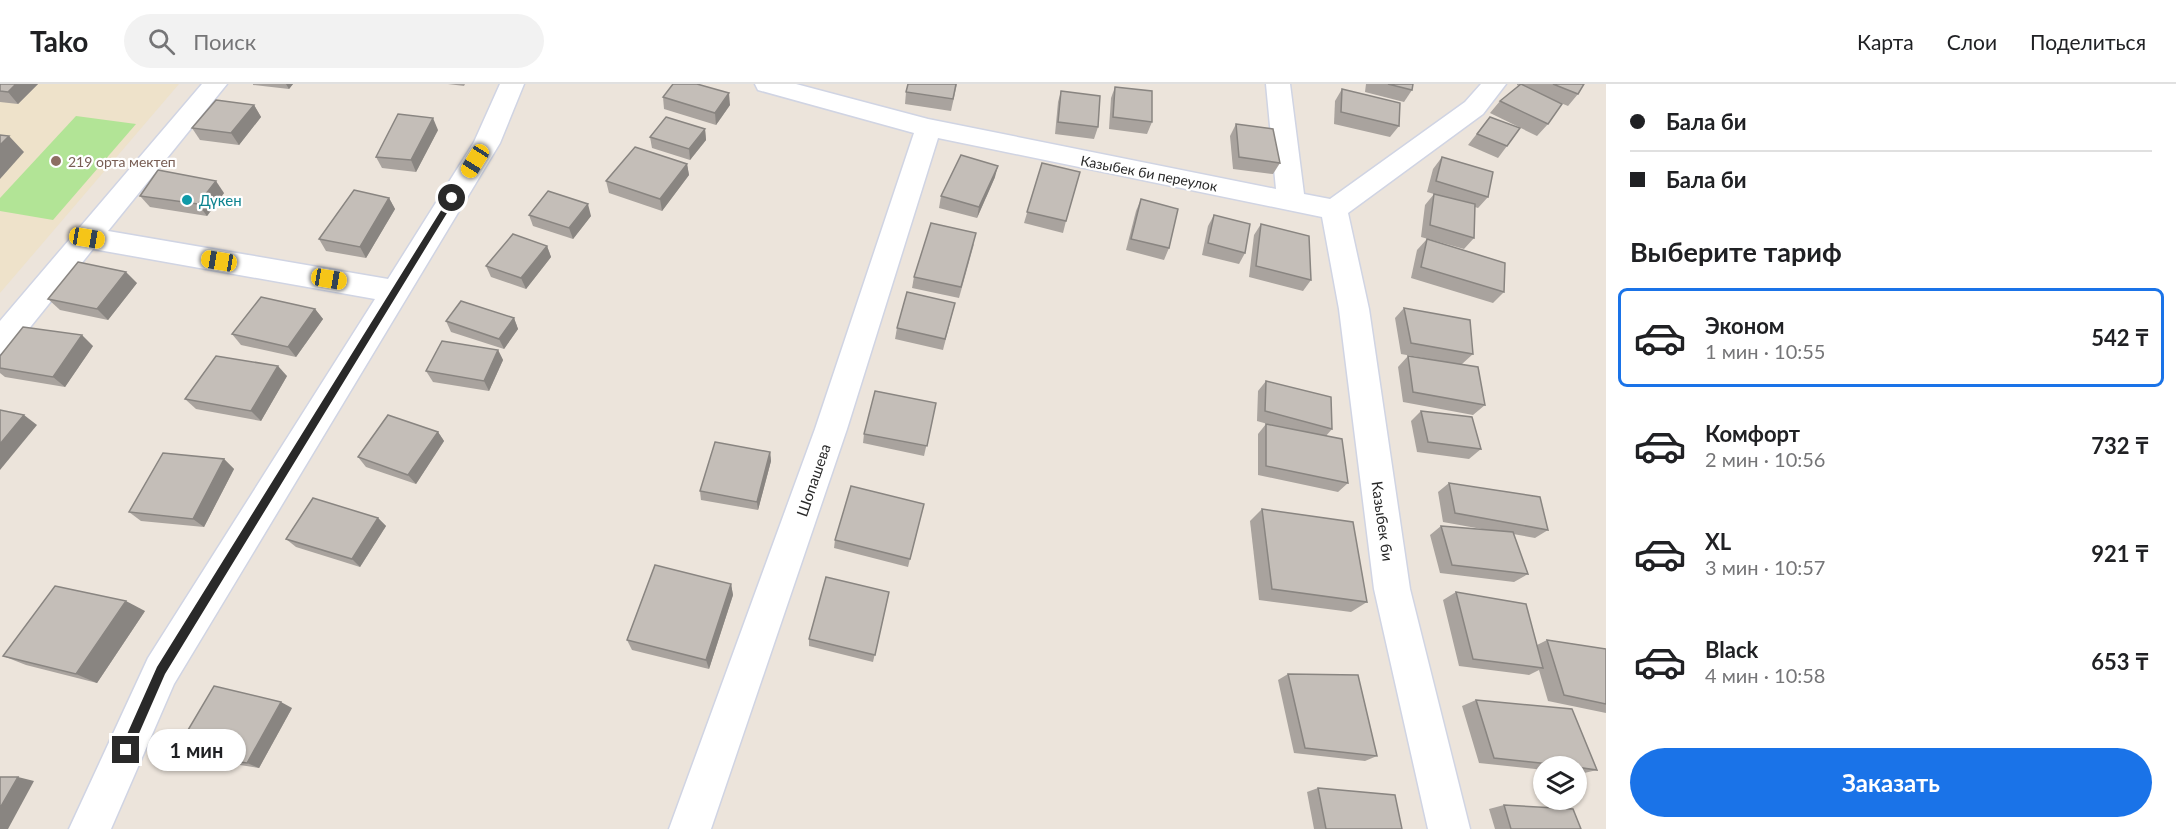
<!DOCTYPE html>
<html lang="ru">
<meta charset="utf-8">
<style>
:root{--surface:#fff;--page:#f2f2f2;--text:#202124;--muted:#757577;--line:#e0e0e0;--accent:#1a73e8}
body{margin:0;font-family:Lato,sans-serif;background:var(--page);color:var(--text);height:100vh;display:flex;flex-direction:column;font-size:22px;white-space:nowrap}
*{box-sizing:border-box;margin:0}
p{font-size:20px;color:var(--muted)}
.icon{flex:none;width:33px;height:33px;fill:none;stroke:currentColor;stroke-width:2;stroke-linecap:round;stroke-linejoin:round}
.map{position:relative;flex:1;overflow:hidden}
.side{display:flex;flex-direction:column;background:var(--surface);width:570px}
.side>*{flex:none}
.hud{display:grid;align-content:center;height:132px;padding:0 24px;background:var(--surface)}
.buttons{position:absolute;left:1533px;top:672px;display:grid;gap:12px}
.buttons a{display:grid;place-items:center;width:54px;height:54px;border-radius:50%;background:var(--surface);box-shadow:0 2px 4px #0004;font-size:30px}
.end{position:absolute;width:27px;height:27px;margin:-14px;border:8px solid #292929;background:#fff;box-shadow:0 0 0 3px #fff}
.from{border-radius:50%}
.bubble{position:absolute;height:42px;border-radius:21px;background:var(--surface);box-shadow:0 2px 4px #0004;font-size:20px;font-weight:700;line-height:42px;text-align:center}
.car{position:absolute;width:18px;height:36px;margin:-18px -9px;border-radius:8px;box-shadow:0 0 4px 2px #0007;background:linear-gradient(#f5c518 24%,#345 0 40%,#f5c518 0 76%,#345 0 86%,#f5c518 0)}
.hud b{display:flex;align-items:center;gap:21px;height:57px;font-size:22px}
.hud b+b{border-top:2px solid var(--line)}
.hud i{width:15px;height:15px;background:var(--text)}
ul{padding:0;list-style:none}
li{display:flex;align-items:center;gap:18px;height:99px;margin:0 12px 9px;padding:0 12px;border:3px solid transparent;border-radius:9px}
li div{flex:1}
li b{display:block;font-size:22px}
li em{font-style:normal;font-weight:700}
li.current{border-color:var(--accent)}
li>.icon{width:54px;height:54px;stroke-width:1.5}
h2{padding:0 24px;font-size:27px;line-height:72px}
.primary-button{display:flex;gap:12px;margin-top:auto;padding:12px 24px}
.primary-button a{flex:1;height:69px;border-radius:36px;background:var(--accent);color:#fff;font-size:24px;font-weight:700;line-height:69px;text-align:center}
header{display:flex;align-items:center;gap:36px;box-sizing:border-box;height:84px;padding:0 30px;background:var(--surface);border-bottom:2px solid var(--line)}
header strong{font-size:28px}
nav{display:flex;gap:33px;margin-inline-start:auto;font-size:21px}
.search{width:420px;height:54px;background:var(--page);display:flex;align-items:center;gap:15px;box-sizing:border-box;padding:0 21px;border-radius:33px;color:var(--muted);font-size:22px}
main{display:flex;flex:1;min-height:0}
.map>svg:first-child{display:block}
.education{fill:#eee2ca}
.green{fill:#b2e496}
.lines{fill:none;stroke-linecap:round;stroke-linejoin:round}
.minor-casing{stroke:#d0d4e3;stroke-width:3}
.minor{fill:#fff;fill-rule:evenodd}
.wall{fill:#a9a39e}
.shaded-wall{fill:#898581}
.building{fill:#c4beb8;stroke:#898581;stroke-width:1.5}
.route{fill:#292929}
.education-dot{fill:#8d6e63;stroke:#fff;stroke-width:2}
.culture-dot{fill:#0f9aa8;stroke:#fff;stroke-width:2}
.labels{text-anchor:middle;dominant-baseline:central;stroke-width:4.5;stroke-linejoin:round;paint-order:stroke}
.far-education-label{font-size:14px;fill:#785e54;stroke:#fff;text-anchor:start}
.far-street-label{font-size:14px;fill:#292929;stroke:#fff}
.culture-label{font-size:15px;fill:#0d838f;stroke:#fff;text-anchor:start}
.street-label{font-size:15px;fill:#292929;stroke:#fff}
</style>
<header>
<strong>Tako</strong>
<div class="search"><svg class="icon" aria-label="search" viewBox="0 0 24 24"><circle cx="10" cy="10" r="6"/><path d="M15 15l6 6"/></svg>Поиск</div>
<nav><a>Карта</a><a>Слои</a><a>Поделиться</a></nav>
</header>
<main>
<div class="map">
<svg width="1606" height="745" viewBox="0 0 1606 745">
<rect width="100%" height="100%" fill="#ece4db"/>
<polygon class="education" points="0,0 179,0 0,209"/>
<polygon class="green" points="76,32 136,40 53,136 0,127 0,114"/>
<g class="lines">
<g class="minor-casing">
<g id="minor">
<polygon points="202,0 227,0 108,147 388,195 474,58 500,0 524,0 500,59 174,600 111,745 69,745 148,574 375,215 93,165 11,267 0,270 0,237"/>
<polygon points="755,0 796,0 928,35 1276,105 1266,0 1290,0 1304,110 1330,115 1465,18 1481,0 1506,0 1483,30 1348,129 1369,225 1410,505 1470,745 1428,745 1374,505 1339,225 1322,133 938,54 847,345 711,745 669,745 815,345 914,49 758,6"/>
</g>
</g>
<use href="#minor" class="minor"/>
</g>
<g class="wall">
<polygon points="0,0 38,0 18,20 0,18"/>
<polygon points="253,0 293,0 289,5 253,1"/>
<polygon points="448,0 465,0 464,2"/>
<polygon points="957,0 951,27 905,20 906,8"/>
<polygon points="1366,0 1413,0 1412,6 1404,18 1365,8"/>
<polygon points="1517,0 1584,0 1578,10 1568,22 1556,17 1548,40 1537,52 1490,29 1500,17 1519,2 1517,1"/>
<polygon points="1115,3 1152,38 1147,50 1109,45 1111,14"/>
<polygon points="1342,5 1399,42 1390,53 1334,40 1335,17"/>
<polygon points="1061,7 1098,43 1094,55 1055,50 1058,18"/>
<polygon points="663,13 730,21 716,41 664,25"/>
<polygon points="254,21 261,33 239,61 200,56 192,44"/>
<polygon points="1490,33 1507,62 1498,74 1468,61"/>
<polygon points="1236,40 1280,79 1273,90 1233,85 1230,52"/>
<polygon points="705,45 706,56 690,76 652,64 650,53"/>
<polygon points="438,46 416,88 382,84 376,73"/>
<polygon points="1442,73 1488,113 1478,124 1475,123 1474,154 1464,165 1421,153 1425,121 1434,110 1427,108 1433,85"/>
<polygon points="1042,79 1066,137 1063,149 1024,139"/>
<polygon points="687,80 689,91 662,127 609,109 606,97"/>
<polygon points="995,93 977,134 939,124 941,112"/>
<polygon points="224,109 207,132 150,123 140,112"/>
<polygon points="389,114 395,125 366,174 326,167 319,155"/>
<polygon points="1141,115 1169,164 1164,176 1126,166 1136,127"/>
<polygon points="529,131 591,132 573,155 533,142"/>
<polygon points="1214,131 1245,169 1239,180 1202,171 1208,142"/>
<polygon points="1261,140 1311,196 1303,207 1249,193 1254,151"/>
<polygon points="1427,155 1504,208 1493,219 1411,194 1417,166"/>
<polygon points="974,160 959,214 912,204 914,193"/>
<polygon points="547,162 551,173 526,205 491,193 486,182"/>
<polygon points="137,199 108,236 60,226 48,215"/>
<polygon points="955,219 943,266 895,255 897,244"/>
<polygon points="1404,224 1473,270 1462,280 1485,321 1473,331 1403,318 1398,283 1408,272 1457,280 1401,270 1395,234"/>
<polygon points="315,225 323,235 296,273 241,261 232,250"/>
<polygon points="514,234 518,245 504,265 451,248 446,237"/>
<polygon points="93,262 65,303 5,293 0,289 0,272"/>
<polygon points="498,266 503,276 489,307 433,298 426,287"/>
<polygon points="287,292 261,337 196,325 185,315"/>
<polygon points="1266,297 1332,345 1326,352 1348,399 1338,408 1258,391 1258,350 1266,340 1275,342 1257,337 1258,307"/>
<polygon points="936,319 924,372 863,359 864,350"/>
<polygon points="1421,327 1481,365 1469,375 1417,368 1411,337"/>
<polygon points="438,348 444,357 416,400 366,383 358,373"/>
<polygon points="770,368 771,377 758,426 701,416 700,407"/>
<polygon points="224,375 234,385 204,443 141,437 129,428"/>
<polygon points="1449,399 1548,446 1535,454 1513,450 1528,490 1514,498 1440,489 1430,451 1441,442 1493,447 1443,438 1438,408"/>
<polygon points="924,420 908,483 834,464 835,456"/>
<polygon points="1262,425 1367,518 1351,528 1259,516 1250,437"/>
<polygon points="378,434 386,442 360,483 296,463 286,455"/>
<polygon points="731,500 733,511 709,585 632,566 627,556"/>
<polygon points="889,508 873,578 809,562 809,555"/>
<polygon points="1456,508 1537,561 1547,556 1606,565 1606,629 1548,617 1539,586 1529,591 1459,582 1443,516"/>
<polygon points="145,527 97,599 26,581 3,572"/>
<polygon points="1288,590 1377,672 1365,677 1294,669 1278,596"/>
<polygon points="1476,616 1597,686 1580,690 1576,690 1576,682 1544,682 1544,686 1479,679 1462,622"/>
<polygon points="292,624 259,684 189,673 175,668"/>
<polygon points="1318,704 1402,745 1314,745 1307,708"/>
<polygon points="1504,721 1581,745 1495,745 1489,725"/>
</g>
<g class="shaded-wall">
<polygon points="16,0 38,0 18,20 8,8"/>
<polygon points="286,0 293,0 289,5"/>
<polygon points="729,9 730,21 716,41 715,29"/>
<polygon points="254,21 261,33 239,61 231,49"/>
<polygon points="433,34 438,46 416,88 411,76"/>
<polygon points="705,45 706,56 690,76 689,65"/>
<polygon points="9,52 24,68 0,95 0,61"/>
<polygon points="687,80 689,91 662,127 660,115"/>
<polygon points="998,82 995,93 977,134 979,123"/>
<polygon points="216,97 224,109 207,132 198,120"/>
<polygon points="389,114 395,125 366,174 360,163"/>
<polygon points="588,120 591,132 573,155 569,144"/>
<polygon points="547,162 551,173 526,205 521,194"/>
<polygon points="126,188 137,199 108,236 97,225"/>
<polygon points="315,225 323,235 296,273 288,263"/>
<polygon points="514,234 518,245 504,265 499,255"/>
<polygon points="82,251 93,262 65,303 53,293"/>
<polygon points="498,266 503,276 489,307 484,297"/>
<polygon points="278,282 287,292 261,337 251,327"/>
<polygon points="24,331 37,341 0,386 0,360"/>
<polygon points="438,348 444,357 416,400 408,391"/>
<polygon points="770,368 771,377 758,426 757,418"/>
<polygon points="224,375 234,385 204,443 193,435"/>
<polygon points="378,434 386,442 360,483 352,475"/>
<polygon points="731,500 733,511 709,585 706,576"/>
<polygon points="126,517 145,527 97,599 76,590"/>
<polygon points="281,618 292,624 259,684 247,679"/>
<polygon points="18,693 34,697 8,745 0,745 0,724"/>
</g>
<g class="building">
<polygon points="0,0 16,0 8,8 0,7"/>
<polygon points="673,0 697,0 729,9 715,29 663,13"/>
<polygon points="908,0 956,0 953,15 906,8"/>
<polygon points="1388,0 1413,0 1412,6"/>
<polygon points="1521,0 1562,20 1548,40 1500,17"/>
<polygon points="1553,0 1584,0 1578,10"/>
<polygon points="1115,3 1152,7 1152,38 1113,33"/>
<polygon points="1342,5 1400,19 1399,42 1341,28"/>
<polygon points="1061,7 1100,12 1098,43 1058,38"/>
<polygon points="216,16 254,21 231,49 192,44"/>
<polygon points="398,30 433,34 411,76 376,73"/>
<polygon points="666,33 705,45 689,65 650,53"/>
<polygon points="1490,33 1520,44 1507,62 1477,50"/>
<polygon points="1236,40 1273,45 1280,79 1239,73"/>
<polygon points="0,51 9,52 0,61"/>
<polygon points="635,63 687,80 660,115 606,97"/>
<polygon points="961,71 998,82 979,123 941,112"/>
<polygon points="1442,73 1493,88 1488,113 1436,97"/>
<polygon points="1042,79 1080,88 1066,137 1027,128"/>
<polygon points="158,86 216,97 198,120 140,112"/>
<polygon points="354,106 389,114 360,163 319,155"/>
<polygon points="548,107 588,120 569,144 529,131"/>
<polygon points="1434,110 1475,120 1474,154 1430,141"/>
<polygon points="1141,115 1178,125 1169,164 1131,155"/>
<polygon points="1214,131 1250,140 1245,169 1208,159"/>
<polygon points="931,139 976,149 961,203 914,193"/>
<polygon points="1261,140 1309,152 1311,196 1256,182"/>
<polygon points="513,150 547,162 521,194 486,182"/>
<polygon points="1427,155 1505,179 1504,208 1421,183"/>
<polygon points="78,178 126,188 97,225 48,215"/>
<polygon points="907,208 955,219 945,255 897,244"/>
<polygon points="261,213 315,225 288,263 232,250"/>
<polygon points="461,217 514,234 499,255 446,237"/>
<polygon points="1404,224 1470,236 1473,270 1411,259"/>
<polygon points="23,243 82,251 53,293 0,284 0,272"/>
<polygon points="442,257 498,266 484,297 426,287"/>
<polygon points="216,272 278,282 251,327 185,315"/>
<polygon points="1408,272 1478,283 1485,321 1413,308"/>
<polygon points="1266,297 1331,313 1332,345 1265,327"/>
<polygon points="875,307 936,319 927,362 864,350"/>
<polygon points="0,326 24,331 0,360"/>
<polygon points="1421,327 1472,333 1481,365 1428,358"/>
<polygon points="388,331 438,348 408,391 358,373"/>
<polygon points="1266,340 1342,355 1348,399 1266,382"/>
<polygon points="715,358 770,368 757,418 700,407"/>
<polygon points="163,369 224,375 193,435 129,428"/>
<polygon points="1449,399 1540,413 1548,446 1455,429"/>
<polygon points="851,402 924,420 910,475 835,456"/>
<polygon points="313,414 378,434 352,475 286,455"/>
<polygon points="1262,425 1353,438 1367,518 1272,505"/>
<polygon points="1441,442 1513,448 1528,490 1452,481"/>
<polygon points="655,481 731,500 706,576 627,556"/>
<polygon points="826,493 889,508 875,571 809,555"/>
<polygon points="55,502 126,517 76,590 3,572"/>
<polygon points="1456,508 1526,520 1543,584 1473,575"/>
<polygon points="1547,556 1606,565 1606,620 1564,611"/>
<polygon points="1288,590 1358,591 1377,672 1305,664"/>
<polygon points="214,602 281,618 247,679 175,668"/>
<polygon points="1476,616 1572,625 1597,686 1576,683 1576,682 1568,682 1494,674"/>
<polygon points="0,693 18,693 0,724"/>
<polygon points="1318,704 1395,711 1402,745 1326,745"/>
<polygon points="1504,721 1573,725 1581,745 1511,745"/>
</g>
<polygon class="route" points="452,111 456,114 455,116 165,590 130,670 122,670 120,666 157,583 450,112"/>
<circle class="education-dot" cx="56" cy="77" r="6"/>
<circle class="culture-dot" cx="187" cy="116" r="6"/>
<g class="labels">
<g class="far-education-label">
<text x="68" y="77">219 орта мектеп</text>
</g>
<g class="far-street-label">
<text transform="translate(1149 89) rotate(11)">Казыбек би переулок</text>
</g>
<g class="culture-label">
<text x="199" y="116">Дүкен</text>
</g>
<g class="street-label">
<text transform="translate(813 396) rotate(-71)">Шопашева</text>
<text transform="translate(1383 437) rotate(82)">Казыбек би</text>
</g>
</g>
</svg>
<div class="buttons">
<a><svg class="icon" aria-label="layers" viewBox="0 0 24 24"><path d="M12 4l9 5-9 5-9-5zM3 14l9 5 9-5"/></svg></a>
</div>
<i class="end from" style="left:452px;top:114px"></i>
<i class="end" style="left:126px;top:666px"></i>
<div class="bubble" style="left:147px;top:645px;width:99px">1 мин</div>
<i class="car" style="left:475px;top:77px;rotate:212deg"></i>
<i class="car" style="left:87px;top:154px;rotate:100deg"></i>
<i class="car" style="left:219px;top:177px;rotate:280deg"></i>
<i class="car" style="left:329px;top:195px;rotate:100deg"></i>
</div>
<section class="side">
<div class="hud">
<b><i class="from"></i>Бала би</b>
<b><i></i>Бала би</b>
</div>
<h2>Выберите тариф</h2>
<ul>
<li class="current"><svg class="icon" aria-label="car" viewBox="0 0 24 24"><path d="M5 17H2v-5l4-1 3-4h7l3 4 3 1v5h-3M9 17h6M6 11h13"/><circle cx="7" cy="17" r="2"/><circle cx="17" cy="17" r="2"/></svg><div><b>Эконом</b><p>1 мин · 10:55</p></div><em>542 ₸</em></li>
<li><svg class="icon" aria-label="car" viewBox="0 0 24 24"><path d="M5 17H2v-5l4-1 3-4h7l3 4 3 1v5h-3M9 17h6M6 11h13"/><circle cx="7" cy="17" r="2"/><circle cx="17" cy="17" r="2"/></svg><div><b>Комфорт</b><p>2 мин · 10:56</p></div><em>732 ₸</em></li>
<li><svg class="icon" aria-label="car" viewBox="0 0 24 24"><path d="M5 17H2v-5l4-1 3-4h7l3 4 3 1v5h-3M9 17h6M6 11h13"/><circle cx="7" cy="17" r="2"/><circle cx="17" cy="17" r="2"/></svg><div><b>XL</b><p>3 мин · 10:57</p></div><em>921 ₸</em></li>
<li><svg class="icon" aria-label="car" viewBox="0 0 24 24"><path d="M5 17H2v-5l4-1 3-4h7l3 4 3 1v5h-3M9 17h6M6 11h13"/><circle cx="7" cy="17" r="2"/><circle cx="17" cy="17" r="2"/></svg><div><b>Black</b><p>4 мин · 10:58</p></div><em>653 ₸</em></li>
</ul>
<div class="primary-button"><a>Заказать</a></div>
</section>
</main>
